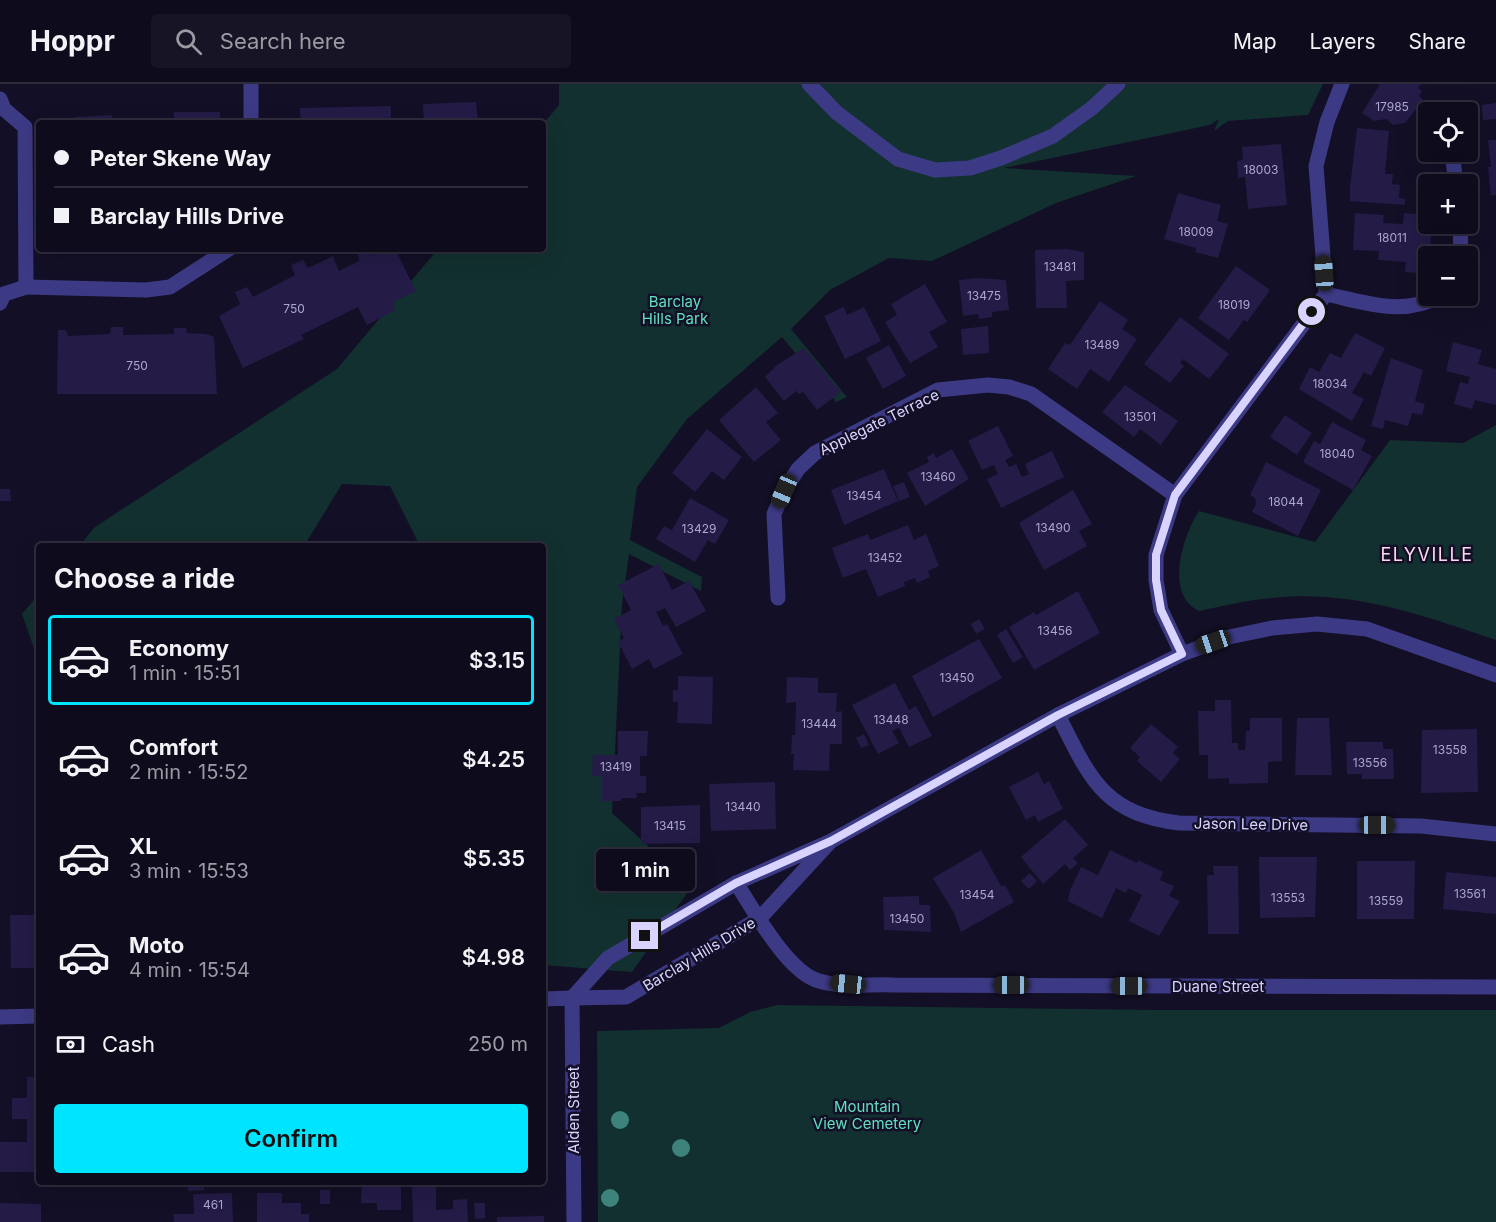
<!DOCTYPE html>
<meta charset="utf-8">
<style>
:root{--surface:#0e0b1c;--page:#171425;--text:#f1f3f6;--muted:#9b9ba3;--line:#2e2b3b;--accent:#00e5ff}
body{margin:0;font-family:Inter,sans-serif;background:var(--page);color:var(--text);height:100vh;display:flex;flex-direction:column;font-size:22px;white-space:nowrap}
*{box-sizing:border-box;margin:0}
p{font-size:20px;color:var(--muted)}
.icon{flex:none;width:33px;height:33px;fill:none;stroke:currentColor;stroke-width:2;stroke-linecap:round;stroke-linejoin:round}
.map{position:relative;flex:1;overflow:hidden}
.side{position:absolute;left:36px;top:459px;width:510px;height:642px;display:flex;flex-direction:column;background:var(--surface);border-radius:6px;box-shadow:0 6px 24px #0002,0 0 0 2px var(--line)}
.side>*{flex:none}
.guide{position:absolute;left:36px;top:36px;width:510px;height:132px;border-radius:6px;box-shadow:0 6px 24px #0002,0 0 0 2px var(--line);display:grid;align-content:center;height:132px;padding:0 18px;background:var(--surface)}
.fabs{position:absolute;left:1418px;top:18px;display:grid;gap:12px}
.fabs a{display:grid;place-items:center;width:60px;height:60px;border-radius:6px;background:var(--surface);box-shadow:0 6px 24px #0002,0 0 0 2px var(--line);font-size:30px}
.end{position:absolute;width:27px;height:27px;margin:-14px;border:8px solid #d9d4ff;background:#111;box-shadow:0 0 0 3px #111}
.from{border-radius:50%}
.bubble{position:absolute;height:42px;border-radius:6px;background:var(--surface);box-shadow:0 6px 24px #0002,0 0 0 2px var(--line);font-size:20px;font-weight:600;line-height:42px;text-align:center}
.car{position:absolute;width:18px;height:36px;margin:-18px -9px;border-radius:8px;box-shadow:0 0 4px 2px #0007;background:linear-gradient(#222 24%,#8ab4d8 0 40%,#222 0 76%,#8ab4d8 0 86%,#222 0)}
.guide b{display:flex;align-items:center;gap:21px;height:57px;font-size:22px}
.guide b+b{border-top:2px solid var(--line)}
.guide i{width:15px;height:15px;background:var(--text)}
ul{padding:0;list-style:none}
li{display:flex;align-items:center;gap:18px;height:90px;margin:0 12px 9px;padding:0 6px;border:3px solid transparent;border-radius:6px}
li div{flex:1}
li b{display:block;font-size:22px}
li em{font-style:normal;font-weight:600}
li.active{border-color:var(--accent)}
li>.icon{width:54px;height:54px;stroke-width:1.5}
h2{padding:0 18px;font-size:27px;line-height:72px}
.pay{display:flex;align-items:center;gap:15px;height:66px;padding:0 18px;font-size:22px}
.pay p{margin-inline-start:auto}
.cta{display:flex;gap:12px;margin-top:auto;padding:12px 18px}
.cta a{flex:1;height:69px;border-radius:6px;background:var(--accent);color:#111;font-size:24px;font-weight:600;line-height:69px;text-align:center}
header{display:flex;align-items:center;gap:36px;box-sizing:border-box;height:84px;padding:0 30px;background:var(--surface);border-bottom:2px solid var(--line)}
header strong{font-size:28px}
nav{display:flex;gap:33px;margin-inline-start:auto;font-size:21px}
.search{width:420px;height:54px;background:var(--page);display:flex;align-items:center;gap:15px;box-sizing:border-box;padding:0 21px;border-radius:6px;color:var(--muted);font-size:22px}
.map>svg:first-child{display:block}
.green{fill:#12302f}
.building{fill:#241b47}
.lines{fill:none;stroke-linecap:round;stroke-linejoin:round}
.minor{stroke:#3d3a85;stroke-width:15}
.tree{fill:#3d827b}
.route{stroke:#d9d4ff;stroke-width:8}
.labels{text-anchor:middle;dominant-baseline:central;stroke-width:5;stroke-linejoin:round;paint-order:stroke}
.number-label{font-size:12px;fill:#aca6d1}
.park-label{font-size:15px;fill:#5fe0c0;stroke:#130f26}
.street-label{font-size:15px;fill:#d9d4ff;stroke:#130f26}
.quarter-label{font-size:18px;letter-spacing:1.5px;fill:#ffd6f0;stroke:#130f26}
</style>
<header>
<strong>Hoppr</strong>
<div class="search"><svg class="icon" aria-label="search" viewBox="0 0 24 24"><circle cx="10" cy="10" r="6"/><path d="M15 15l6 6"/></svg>Search here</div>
<nav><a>Map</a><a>Layers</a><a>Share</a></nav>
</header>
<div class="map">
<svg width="1496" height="1138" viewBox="0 0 1496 1138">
<rect width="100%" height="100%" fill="#130f26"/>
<g class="green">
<polygon points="559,0 1323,0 1308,31 1228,37 1214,47 1219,35 1210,41 1004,84 1136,92 1056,119 932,177 889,174 830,206 791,245 847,313 836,318 782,253 687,335 637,403 630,456 702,493 701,507 629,470 622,520 612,729 692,802 632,888 543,881 543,462 420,462 390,402 342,400 304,462 79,462 95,443 337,285 438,165 543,165 543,40 559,21"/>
<path d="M1496,341V556C1423,531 1350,505 1271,514C1247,516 1223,522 1199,527C1164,511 1183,451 1199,427L1315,458L1390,356L1463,359Z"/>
<polygon points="39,510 39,579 22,530"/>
<polygon points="777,921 1157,926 1496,926 1496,1138 598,1138 597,947 719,944 750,928"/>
</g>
<g class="building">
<polygon points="1380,0 1421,0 1418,4 1422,7 1419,12 1423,16 1405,39 1393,41 1386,35 1374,37 1362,29"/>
<polygon points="476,18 478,39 424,39 423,20"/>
<polygon points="1496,19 1496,35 1483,36 1482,21"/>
<polygon points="391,22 391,39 301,39 300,24"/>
<rect x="174" y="28" width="46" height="11"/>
<polygon points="112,31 113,35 136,39 75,39 75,33"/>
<polygon points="1357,44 1389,47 1385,90 1393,90 1392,100 1400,101 1399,114 1405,115 1405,121 1350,117 1350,103"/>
<polygon points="1488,56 1496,56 1496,111 1491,112 1488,83 1491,83"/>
<polygon points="1281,60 1287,121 1248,125 1245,93 1238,94 1237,77 1243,76 1242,63"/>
<polygon points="1178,109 1221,121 1217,137 1228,140 1218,174 1195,168 1196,164 1164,155"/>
<polygon points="1355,129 1384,131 1383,139 1403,140 1404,129 1428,131 1428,140 1432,140 1428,190 1405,188 1406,178 1378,176 1379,167 1353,166"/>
<polygon points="357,165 369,165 372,171 384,165 395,165 416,207 393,218 395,226 367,241 358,223 301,251 304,255 243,284 219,232 240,220 235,208 247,203 253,213 295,191 291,181 303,176 308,184 333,172 339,187 359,177"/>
<polygon points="1067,165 1084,168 1084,196 1066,197 1067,224 1036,224 1035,166"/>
<polygon points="1236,182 1270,206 1247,238 1244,236 1229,256 1198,234"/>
<polygon points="978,194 1006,196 1009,226 992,228 992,233 979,235 978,230 963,232 959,196"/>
<polygon points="925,200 947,238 929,248 938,263 910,279 885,238 897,231 891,220"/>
<polygon points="1100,217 1128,236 1122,245 1137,255 1109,298 1090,285 1077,305 1048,285 1065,259 1070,261"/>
<polygon points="844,223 847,231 864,223 881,257 845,275 824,232"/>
<polygon points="1180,233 1229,270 1209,295 1183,275 1180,279 1184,282 1170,299 1144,280"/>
<polygon points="988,242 989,269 963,271 961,245"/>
<polygon points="111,243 123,243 123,251 174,250 174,244 186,244 187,249 206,250 214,253 217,310 57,310 58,246 66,246 68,252 110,250"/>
<polygon points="1355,249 1385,264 1371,292 1364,288 1352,309 1364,315 1352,337 1299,305 1310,283 1319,288 1330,269 1341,274"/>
<polygon points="1453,258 1482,266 1478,280 1496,285 1496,321 1475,316 1472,325 1454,320 1460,298 1468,300 1470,293 1446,287"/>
<polygon points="889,261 906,292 883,305 866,274"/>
<polygon points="804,264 841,308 817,326 803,308 799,310 796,307 784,317 765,293 777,281"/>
<polygon points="1391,274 1423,286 1415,317 1425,320 1422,331 1412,329 1408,342 1385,336 1383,345 1371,342"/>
<polygon points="1125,301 1178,337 1161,361 1140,345 1134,353 1102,328"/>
<polygon points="756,303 778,329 766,338 781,356 754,378 719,336"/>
<polygon points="1285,331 1312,349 1297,371 1270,353"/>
<polygon points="1332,338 1366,356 1361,366 1372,372 1353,406 1303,378 1314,357 1320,360"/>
<polygon points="998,342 1013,372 1005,376 1009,383 1016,380 1022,393 1029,390 1025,380 1052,367 1064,393 1001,424 987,395 998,390 994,381 982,386 968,357"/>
<polygon points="707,345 742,373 724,396 712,387 695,408 672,389"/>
<polygon points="952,365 969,395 925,422 907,389 929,378 927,373 934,369 936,374"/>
<polygon points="1266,378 1321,406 1298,452 1252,428 1256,420 1255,414 1250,411"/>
<polygon points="884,385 898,417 844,441 831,406"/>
<polygon points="904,398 910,413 899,417 893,402"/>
<polygon points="0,405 10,405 11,417 0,417"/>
<polygon points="1073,406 1092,440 1079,447 1087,462 1044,486 1019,439"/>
<polygon points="690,414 729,436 715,460 708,456 695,478 656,455 664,442 672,446"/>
<polygon points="908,441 914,456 926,450 939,482 928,487 930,493 917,499 915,494 904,498 905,502 878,513 866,485 843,494 832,464 868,450 870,456"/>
<polygon points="659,480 672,506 689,497 706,527 676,543 665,524 656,528 663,542 667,540 683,570 654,585 649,575 632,585 618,558 624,554 614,535 631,526 618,501"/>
<polygon points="1078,507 1100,549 1034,586 1009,543 1034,528 1036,531"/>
<polygon points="979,535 985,545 976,550 971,540"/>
<polygon points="1006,545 1023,573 1013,579 997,551"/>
<polygon points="979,555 1002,594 933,633 912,592"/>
<polygon points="678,592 713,593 712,640 677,639 678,618 673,618 673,606 678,606"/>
<polygon points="787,593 818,594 818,609 837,609 836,628 842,627 842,660 830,660 829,687 793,686 794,670 791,670 792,651 795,651 796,618 786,619"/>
<polygon points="895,599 909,626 916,622 932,652 909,663 899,644 892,647 899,659 878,670 852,621"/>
<polygon points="1215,616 1231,616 1232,659 1238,659 1238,666 1245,666 1246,647 1250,647 1250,634 1282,634 1282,677 1268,678 1268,699 1229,700 1229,694 1208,695 1208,671 1199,671 1198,627 1215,627"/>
<polygon points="1297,634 1329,634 1332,691 1295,691"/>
<polygon points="1151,640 1178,663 1173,669 1180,675 1161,698 1137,677 1140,673 1130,664"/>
<polygon points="1477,645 1478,708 1421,709 1422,646"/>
<polygon points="618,647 648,647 647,672 640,672 640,692 646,692 646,709 636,709 637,714 621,714 621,717 602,717 602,692 592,692 593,671 618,671"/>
<polygon points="864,650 869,661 861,664 856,654"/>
<polygon points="1346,658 1383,658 1383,665 1393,665 1394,695 1362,695 1362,690 1347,690"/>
<polygon points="1038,688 1044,700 1049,697 1063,725 1038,738 1035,731 1026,736 1009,703"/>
<polygon points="775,698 776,745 711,747 709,700"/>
<polygon points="700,721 700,759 641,760 641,723"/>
<polygon points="1065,735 1088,761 1073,774 1078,779 1070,786 1065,780 1043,800 1021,773"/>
<polygon points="981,766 1001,802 1005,801 1014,818 961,848 954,829 933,794"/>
<polygon points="1110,766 1137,779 1138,776 1163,788 1160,796 1174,802 1169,812 1180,817 1159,852 1129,837 1142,811 1128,804 1126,809 1116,804 1102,834 1068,817 1070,806 1081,783 1098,791"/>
<polygon points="1259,773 1317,773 1315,833 1260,834"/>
<polygon points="1357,777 1415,777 1414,835 1357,835"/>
<polygon points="1213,782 1238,782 1239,850 1208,850 1207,791 1214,791"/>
<polygon points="1446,788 1496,793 1496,830 1443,825"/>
<polygon points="1030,789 1037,797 1029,805 1021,797"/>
<polygon points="919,812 919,821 930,821 931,848 884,846 883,813"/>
<polygon points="10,831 39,831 39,884 11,884"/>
<polygon points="27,993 39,993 39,1088 0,1088 0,1058 27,1058 27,1035 12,1035 12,1014 27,1014"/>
<rect x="153" y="1098" width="23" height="4"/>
<polygon points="187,1098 204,1098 204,1106 188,1107"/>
<polygon points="362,1098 401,1098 401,1126 377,1126 377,1119 361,1119"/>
<polygon points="412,1098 436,1098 436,1126 453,1125 453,1116 467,1115 468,1138 413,1138"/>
<rect x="320" y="1106" width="10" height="14"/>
<polygon points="232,1109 233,1138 174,1138 173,1130 194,1130 193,1110"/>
<polygon points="257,1109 282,1109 282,1119 301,1119 301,1130 309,1130 309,1138 257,1138"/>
<polygon points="0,1119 41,1120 41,1138 0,1138"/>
<polygon points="474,1119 485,1119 485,1134 475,1135"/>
<polygon points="544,1132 544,1138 497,1138 497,1133"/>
</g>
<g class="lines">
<g class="minor">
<polyline points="251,0 251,39"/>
<polyline points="809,0 837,29 898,75 935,86 970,84 1001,74 1053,52 1092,24 1118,0"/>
<polyline points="0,15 4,25 25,43 26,203 4,210 0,219"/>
<polyline points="1452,68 1456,100"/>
<polyline points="1460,140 1461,172"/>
<polyline points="26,203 146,206 170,203 229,165"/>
<path d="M1326,210C1363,218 1404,233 1439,212"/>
<polyline points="778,514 774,430 784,407 798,385 815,369 938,306 988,301 1009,303 1031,310 1175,411"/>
<polyline points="1182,570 1161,526 1156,496 1156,471 1175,411 1326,210 1316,82 1327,38 1342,0"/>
<path d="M1058,631C1089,692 1103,731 1179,739L1421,742L1496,750"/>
<polyline points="831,757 1058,631 1182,570 1229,553 1272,544 1317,540 1367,545 1496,591"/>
<polygon points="831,757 760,834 626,913 572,914 608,874 736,799"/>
<path d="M736,799C754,826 787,888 819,897C842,904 870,900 893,901L1496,903"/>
<polyline points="543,915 572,914 574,1138"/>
<polyline points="0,933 39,932"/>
</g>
</g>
<g class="tree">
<circle cx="620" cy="1036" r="9"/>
<circle cx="681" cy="1064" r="9"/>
<circle cx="610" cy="1114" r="9"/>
</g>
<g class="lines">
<polyline class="route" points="645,852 736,799 831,757 1058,631 1182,570 1161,526 1156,496 1156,471 1175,411 1312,228"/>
</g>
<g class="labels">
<g class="number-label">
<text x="1392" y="22">17985</text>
<text x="1261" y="85">18003</text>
<text x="1196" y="147">18009</text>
<text x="1392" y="153">18011</text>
<text x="1060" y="182">13481</text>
<text x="984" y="211">13475</text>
<text x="1234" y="220">18019</text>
<text x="294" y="224">750</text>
<text x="1102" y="260">13489</text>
<text x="137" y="281">750</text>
<text x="1330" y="299">18034</text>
<text x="1140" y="332">13501</text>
<text x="1337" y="369">18040</text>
<text x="938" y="392">13460</text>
<text x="864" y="411">13454</text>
<text x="1286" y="417">18044</text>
<text x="1053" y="443">13490</text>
<text x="699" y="444">13429</text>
<text x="885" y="473">13452</text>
<text x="1055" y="546">13456</text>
<text x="957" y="593">13450</text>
<text x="891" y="635">13448</text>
<text x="819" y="639">13444</text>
<text x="1450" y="665">13558</text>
<text x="1370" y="678">13556</text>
<text x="616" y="682">13419</text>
<text x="743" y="722">13440</text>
<text x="670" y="741">13415</text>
<text x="1470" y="809">13561</text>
<text x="977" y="810">13454</text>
<text x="1288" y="813">13553</text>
<text x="1386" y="816">13559</text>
<text x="907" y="834">13450</text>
<text x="213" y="1120">461</text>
</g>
<g class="park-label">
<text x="675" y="217">Barclay<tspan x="675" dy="17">Hills Park</tspan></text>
<text x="867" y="1022">Mountain<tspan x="867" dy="17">View Cemetery</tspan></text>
</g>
<g class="street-label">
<text transform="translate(879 338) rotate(-26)">Applegate Terrace</text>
<text transform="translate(1251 740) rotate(1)">Jason Lee Drive</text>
<text transform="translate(699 870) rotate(-31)">Barclay Hills Drive</text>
<text x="1218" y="902">Duane Street</text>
<text transform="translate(573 1026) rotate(-90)">Alden Street</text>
</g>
<g class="quarter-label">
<text x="1427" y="470">ELYVILLE</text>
</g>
</g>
</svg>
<div class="fabs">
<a><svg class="icon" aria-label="locate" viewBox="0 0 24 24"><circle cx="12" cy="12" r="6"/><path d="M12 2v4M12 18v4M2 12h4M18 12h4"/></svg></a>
<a>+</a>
<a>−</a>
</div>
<i class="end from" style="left:1312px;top:228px"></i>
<i class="end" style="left:645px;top:852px"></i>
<div class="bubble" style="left:596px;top:765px;width:99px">1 min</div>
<i class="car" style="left:1324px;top:189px;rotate:356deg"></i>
<i class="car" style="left:784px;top:407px;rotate:203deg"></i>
<i class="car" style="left:1213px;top:558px;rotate:251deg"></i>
<i class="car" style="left:1377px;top:741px;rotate:90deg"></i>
<i class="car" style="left:848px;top:900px;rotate:276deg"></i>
<i class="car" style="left:1011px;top:901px;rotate:270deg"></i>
<i class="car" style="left:1129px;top:902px;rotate:270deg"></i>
<div class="guide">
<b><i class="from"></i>Peter Skene Way</b>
<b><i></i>Barclay Hills Drive</b>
</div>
<section class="side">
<h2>Choose a ride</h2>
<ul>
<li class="active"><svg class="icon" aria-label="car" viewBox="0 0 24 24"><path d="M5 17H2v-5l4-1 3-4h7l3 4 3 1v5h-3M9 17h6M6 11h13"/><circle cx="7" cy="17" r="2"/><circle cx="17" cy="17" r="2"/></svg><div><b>Economy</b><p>1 min · 15:51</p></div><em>$3.15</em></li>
<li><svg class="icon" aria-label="car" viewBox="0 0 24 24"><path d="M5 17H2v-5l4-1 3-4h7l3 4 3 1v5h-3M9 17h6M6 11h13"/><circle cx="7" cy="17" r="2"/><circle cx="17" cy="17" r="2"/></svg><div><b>Comfort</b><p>2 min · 15:52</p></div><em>$4.25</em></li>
<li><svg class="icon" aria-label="car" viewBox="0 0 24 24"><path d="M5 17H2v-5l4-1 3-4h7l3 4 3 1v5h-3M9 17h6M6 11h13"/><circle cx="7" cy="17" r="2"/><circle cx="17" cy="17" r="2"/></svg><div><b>XL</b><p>3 min · 15:53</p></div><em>$5.35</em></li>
<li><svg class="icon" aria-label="car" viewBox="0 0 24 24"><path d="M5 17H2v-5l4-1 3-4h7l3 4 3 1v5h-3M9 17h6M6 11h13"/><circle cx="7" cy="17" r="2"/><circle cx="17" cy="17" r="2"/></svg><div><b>Moto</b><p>4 min · 15:54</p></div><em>$4.98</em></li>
</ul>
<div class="pay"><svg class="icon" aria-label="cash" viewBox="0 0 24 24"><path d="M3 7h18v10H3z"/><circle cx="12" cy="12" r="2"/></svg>Cash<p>250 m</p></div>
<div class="cta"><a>Confirm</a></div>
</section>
</div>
